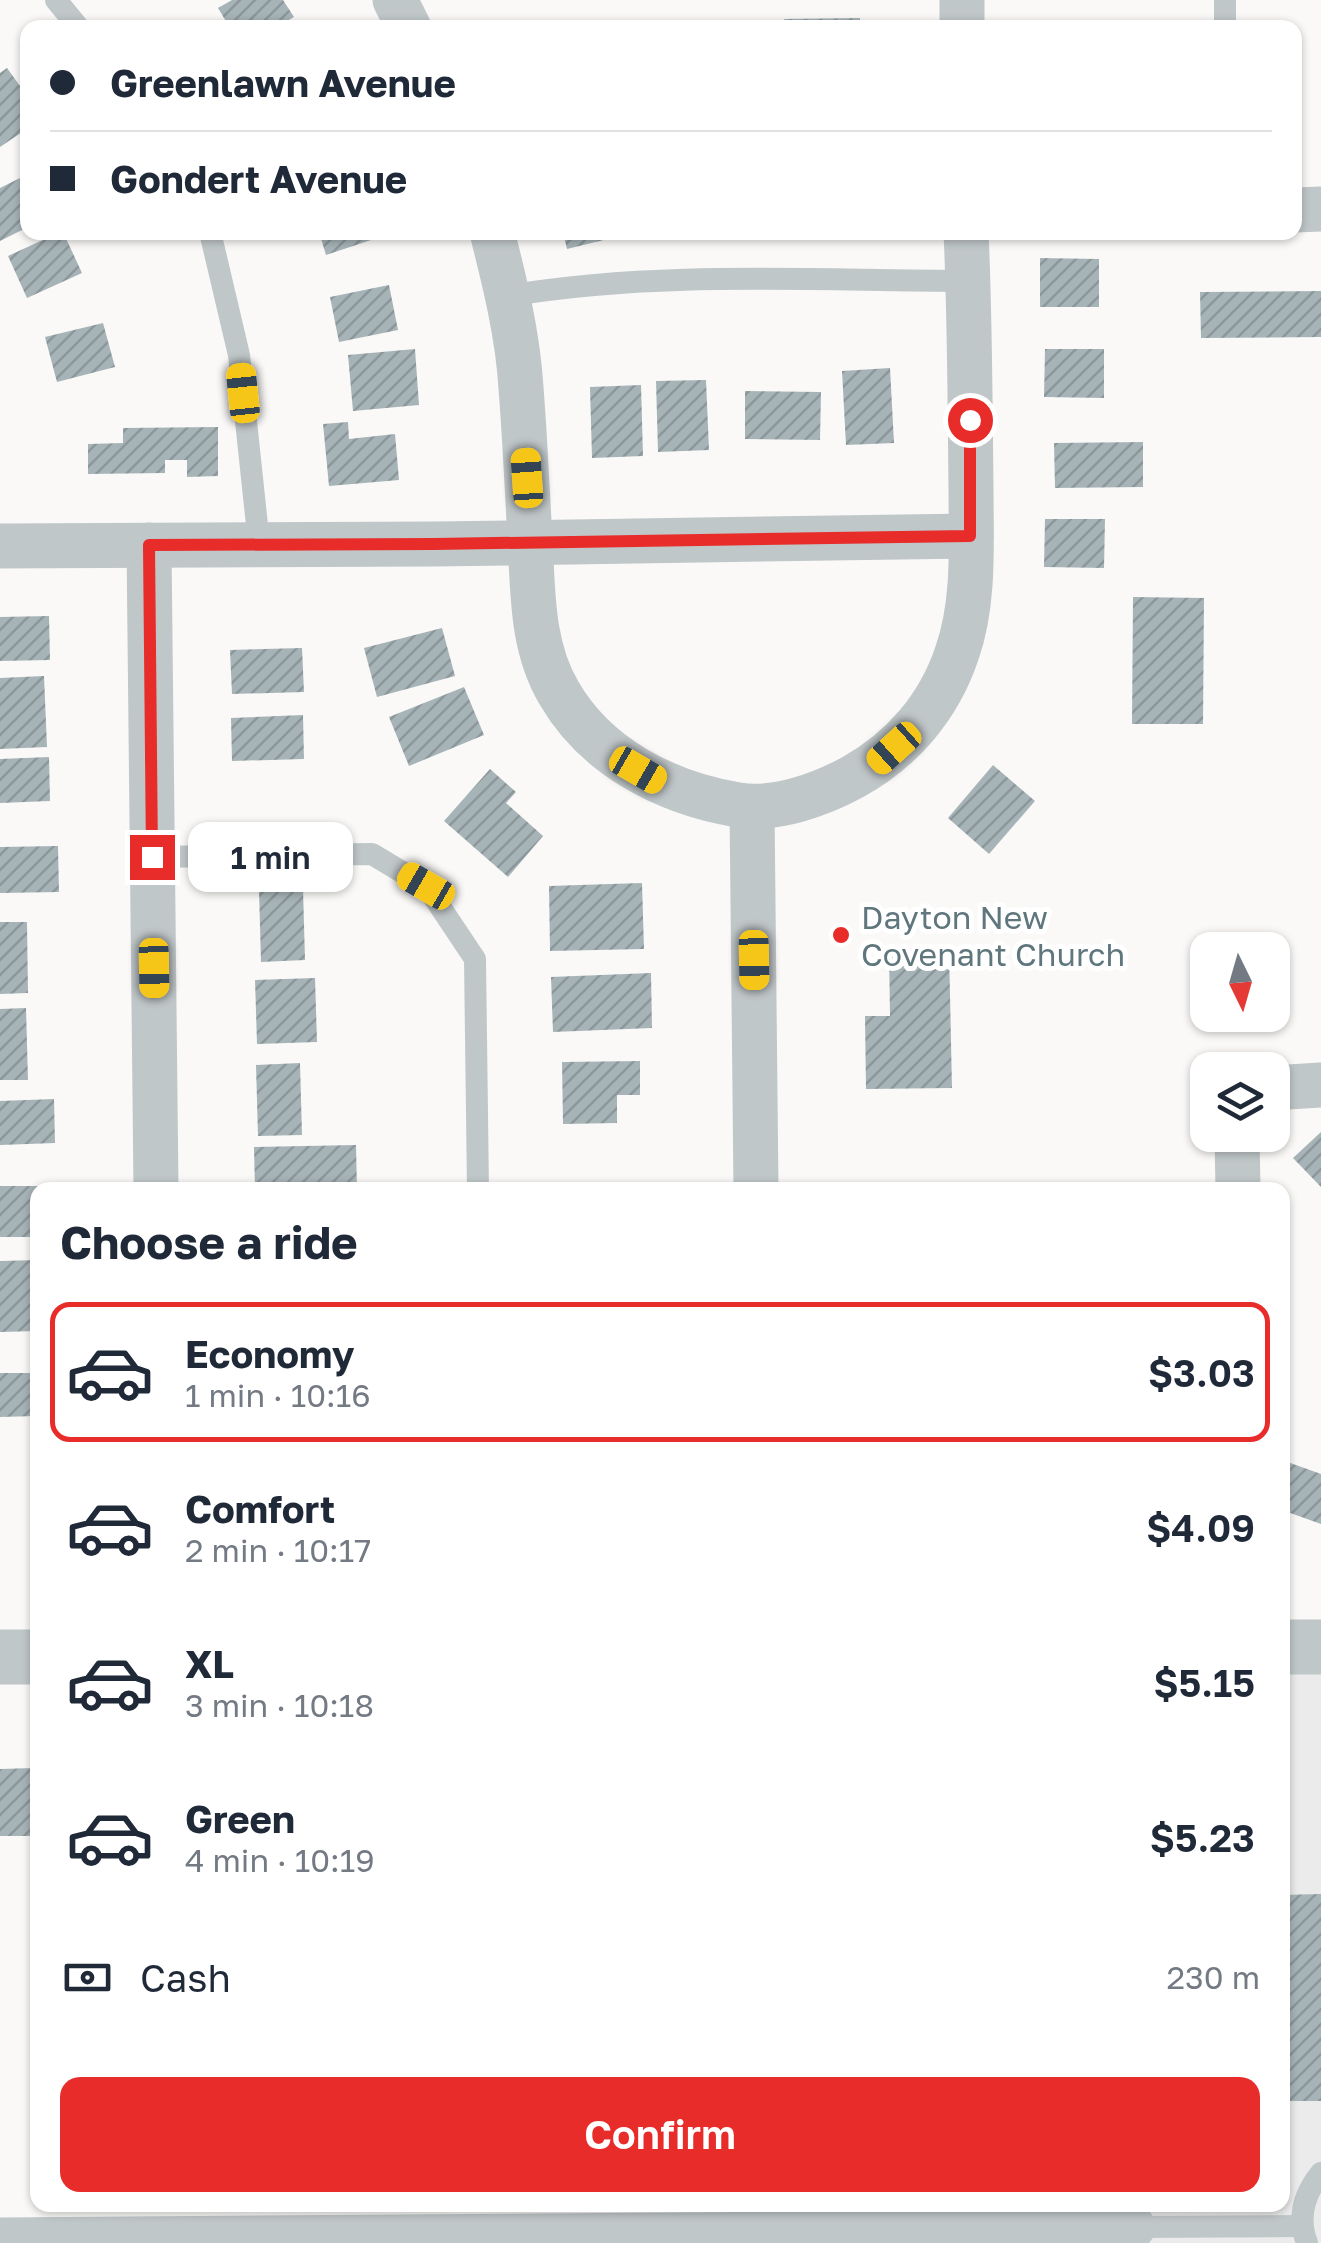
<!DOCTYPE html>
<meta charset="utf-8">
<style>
:root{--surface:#fff;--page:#f2f2f3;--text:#1f2937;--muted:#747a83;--line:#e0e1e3;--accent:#e72c2a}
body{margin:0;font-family:"Golos Text",sans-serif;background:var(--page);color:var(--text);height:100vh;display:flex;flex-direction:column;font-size:38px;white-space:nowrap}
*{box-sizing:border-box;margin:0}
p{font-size:32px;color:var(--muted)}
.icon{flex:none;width:55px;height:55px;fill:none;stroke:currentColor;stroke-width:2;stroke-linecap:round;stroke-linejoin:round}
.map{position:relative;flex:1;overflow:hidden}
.drawer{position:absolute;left:30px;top:1182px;width:1260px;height:1030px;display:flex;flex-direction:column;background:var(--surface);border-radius:20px;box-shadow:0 2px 8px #0004}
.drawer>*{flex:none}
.banner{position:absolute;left:20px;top:20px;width:1282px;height:220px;border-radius:20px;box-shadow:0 2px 8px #0004;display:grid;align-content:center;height:220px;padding:0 30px;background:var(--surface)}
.needle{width:65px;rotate:175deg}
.controls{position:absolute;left:1190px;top:932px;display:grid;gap:20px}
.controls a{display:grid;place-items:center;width:100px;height:100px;border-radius:20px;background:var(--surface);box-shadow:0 2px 8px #0004;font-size:50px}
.end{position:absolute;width:45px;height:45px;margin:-22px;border:12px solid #e72c2a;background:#fff;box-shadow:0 0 0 5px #fff}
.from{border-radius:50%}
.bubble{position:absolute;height:70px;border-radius:20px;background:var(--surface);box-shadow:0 2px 8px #0004;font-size:32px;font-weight:600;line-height:70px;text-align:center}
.car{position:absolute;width:30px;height:60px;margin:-30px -15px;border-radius:12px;box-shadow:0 0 8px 2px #0007;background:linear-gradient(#f5c518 24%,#345 0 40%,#f5c518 0 76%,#345 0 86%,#f5c518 0)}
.banner b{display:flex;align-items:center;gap:35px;height:95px;font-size:38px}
.banner b+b{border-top:2px solid var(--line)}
.banner i{width:25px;height:25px;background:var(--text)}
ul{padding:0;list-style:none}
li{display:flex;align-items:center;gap:30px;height:140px;margin:0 20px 15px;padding:0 10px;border:5px solid transparent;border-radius:20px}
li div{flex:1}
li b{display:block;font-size:38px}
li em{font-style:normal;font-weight:600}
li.selected{border-color:var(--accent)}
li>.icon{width:90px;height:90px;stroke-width:1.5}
h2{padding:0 30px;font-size:45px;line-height:120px}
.pay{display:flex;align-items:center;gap:25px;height:110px;padding:0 30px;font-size:38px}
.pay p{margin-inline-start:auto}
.cta{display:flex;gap:20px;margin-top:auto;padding:20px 30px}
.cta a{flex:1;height:115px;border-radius:20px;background:var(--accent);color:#fff;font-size:40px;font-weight:600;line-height:115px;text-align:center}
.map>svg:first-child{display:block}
.built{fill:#eaebea}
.building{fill:url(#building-hatch)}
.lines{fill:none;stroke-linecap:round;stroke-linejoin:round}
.service{stroke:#c0c7c9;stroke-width:22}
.minor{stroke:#c0c7c9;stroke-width:45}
.tertiary{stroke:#c0c7c9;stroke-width:55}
.route{stroke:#e72c2a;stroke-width:12}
.poi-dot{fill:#e72c2a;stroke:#fff;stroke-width:4}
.labels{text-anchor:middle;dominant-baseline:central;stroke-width:10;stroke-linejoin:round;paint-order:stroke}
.poi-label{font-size:32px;fill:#5f767d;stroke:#fff;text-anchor:start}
</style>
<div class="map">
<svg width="1321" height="2243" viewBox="0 0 1321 2243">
<defs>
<pattern id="building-hatch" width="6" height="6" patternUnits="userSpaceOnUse" patternTransform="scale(2.5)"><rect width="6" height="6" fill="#a7b4b7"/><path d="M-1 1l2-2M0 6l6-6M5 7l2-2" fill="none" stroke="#8b979a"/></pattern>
</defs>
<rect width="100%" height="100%" fill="#faf9f7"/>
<polygon class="built" points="1283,1647 1321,1647 1321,2243 1138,2243 1137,2205 1282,2205"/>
<g class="building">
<polygon points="232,0 283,0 294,17 275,28 230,28 218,8"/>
<polygon points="860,18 860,28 785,28 784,19"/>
<polygon points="7,68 28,97 28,128 0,147 0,73"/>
<polygon points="28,174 28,227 0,241 0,188"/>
<polygon points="60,232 63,232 82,273 27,298 8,256"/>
<polygon points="319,232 382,232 383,236 326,255"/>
<polygon points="563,232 628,232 628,234 567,249"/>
<polygon points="1040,258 1099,259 1099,307 1040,307"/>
<polygon points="389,285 398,330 339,342 330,297"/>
<polygon points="1321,291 1321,337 1201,338 1200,292"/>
<polygon points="103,323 115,367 57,382 45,337"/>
<polygon points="415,349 419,405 353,411 348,355"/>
<polygon points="1045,349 1104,349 1104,398 1044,397"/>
<polygon points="890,368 894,443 846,445 842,371"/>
<polygon points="706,380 709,450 658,452 656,381"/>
<polygon points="641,385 643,456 592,458 590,387"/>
<polygon points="745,391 821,392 820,440 745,439"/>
<polygon points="348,422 349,439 395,434 399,480 329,486 323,424"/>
<polygon points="218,427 218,476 187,477 187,460 165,460 165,473 88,474 88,444 123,443 123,428"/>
<polygon points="1143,442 1143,487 1055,488 1054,443"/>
<polygon points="1045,519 1105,519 1104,568 1044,567"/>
<polygon points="1133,597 1204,598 1203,724 1132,724"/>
<polygon points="49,616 50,660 0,661 0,617"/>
<polygon points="442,628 455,676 377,697 364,648"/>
<polygon points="302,648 304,692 232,694 230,650"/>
<polygon points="44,676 47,747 0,749 0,678"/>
<polygon points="464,687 484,735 409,766 389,717"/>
<polygon points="303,715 304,759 232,761 231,718"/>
<polygon points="49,757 50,801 0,803 0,759"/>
<polygon points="993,765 1035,801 989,854 948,818"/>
<polygon points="490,769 516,792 506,803 543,836 508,877 444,821"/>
<polygon points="58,846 59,892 0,893 0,847"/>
<polygon points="642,883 644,949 550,951 549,886"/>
<polygon points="303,889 305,960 261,962 259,890"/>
<polygon points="0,922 27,922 28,993 0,994"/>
<polygon points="949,948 952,1088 866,1089 865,1016 890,1016 889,949"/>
<polygon points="651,973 652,1028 553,1032 551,977"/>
<polygon points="315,978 317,1042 257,1044 255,980"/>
<polygon points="26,1008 28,1080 0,1080 0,1009"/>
<polygon points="640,1061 640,1095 617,1095 617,1123 563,1124 562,1062"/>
<polygon points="300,1063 302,1135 258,1136 256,1065"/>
<polygon points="54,1099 55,1143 0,1145 0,1101"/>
<polygon points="1321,1132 1321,1187 1293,1158"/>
<polygon points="356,1145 357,1190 255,1190 254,1147"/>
<polygon points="0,1186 51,1186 51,1190 38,1190 38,1237 0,1237"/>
<polygon points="38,1260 38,1331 0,1332 0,1261"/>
<polygon points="0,1373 35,1373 36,1416 0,1417"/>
<polygon points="1282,1460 1321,1474 1321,1524 1282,1510"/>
<polygon points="34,1768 35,1836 0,1836 0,1769"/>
<polygon points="1321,1894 1321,2101 1282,2101 1282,1895"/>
</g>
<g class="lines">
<g class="service">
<polyline points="56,0 79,28"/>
<polyline points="1225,0 1225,28"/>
<polyline points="210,232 239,355 259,544"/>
<path d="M507,296C661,270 814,281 968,281"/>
<polyline points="152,857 372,854 427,887 475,959 478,1190"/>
<polyline points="1133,2227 1302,2226"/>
<path d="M1307,2243C1297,2217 1304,2194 1321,2173"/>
</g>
<g class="minor">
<polyline points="395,0 409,28"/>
<polyline points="962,0 962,28"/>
<polyline points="1295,210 1321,209"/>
<path d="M492,232C505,283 518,336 521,388C525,438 527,488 530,539C533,590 531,646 559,693C596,757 666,793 738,805C775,811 820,795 853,777C902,750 939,707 957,653C975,602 971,543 971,489C970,403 970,318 966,232"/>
<polyline points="149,545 156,1190"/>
<polyline points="0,546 435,544 971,536"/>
<polyline points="752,807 756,1190"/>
<polyline points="1272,1088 1321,1085"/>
<polyline points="1237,1135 1238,1190"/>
<polyline points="0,2240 947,2233 1133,2227"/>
</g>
<g class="tertiary">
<polyline points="1282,1647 1321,1647"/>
<polyline points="0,1657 38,1657"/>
</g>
</g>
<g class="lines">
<polyline class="route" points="152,857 149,545 434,544 970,536 970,420"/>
</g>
<circle class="poi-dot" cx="841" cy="935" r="10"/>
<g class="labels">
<g class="poi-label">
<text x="861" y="917">Dayton New<tspan x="861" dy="37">Covenant Church</tspan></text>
</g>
</g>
</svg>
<div class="controls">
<a><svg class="needle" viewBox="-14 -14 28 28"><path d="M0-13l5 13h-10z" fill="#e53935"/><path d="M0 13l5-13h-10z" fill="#747a83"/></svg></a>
<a><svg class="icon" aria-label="layers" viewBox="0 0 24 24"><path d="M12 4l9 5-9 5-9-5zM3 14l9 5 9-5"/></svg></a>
</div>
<i class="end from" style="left:970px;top:420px"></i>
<i class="end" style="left:152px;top:857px"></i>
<div class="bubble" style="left:188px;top:822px;width:165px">1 min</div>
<i class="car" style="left:243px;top:393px;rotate:354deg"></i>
<i class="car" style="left:527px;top:478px;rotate:356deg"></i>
<i class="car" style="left:894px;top:748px;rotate:228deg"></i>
<i class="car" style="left:638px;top:770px;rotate:120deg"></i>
<i class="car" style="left:426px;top:886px;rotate:300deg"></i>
<i class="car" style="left:754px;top:960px;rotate:179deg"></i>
<i class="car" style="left:154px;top:968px;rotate:179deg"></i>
<div class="banner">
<b><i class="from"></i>Greenlawn Avenue</b>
<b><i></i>Gondert Avenue</b>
</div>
<section class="drawer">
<h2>Choose a ride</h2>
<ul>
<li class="selected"><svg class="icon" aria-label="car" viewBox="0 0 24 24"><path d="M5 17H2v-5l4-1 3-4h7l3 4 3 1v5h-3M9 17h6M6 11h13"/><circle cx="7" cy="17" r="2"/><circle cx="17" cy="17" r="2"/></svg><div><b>Economy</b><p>1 min · 10:16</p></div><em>$3.03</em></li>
<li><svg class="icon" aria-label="car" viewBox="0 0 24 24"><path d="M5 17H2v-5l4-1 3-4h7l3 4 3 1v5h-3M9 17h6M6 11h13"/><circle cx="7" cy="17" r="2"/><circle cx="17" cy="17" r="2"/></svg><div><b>Comfort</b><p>2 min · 10:17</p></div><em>$4.09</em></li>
<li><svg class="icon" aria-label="car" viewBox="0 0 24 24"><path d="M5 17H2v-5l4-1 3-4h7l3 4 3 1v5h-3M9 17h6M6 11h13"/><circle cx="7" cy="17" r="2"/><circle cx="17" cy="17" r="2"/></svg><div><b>XL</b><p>3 min · 10:18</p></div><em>$5.15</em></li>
<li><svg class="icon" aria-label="car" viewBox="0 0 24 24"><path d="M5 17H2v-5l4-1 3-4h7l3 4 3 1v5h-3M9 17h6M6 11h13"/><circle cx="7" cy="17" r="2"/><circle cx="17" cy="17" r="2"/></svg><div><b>Green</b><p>4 min · 10:19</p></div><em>$5.23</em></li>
</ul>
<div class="pay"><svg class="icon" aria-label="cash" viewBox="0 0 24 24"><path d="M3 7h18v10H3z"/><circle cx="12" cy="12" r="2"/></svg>Cash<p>230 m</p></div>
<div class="cta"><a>Confirm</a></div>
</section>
</div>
